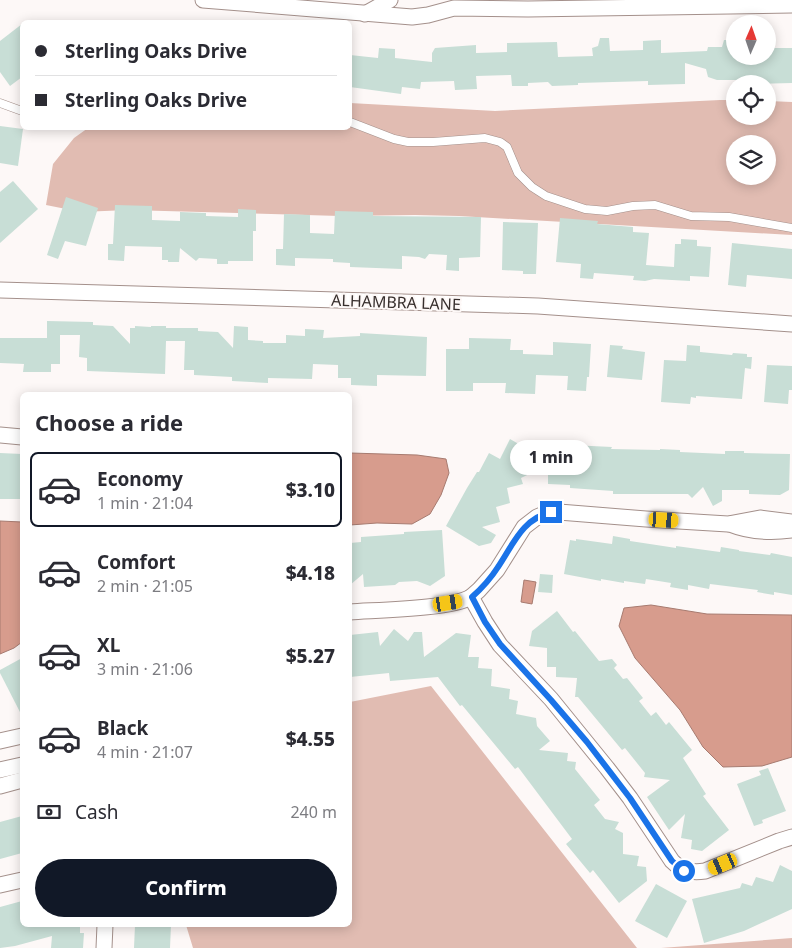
<!DOCTYPE html>
<meta charset="utf-8">
<style>
:root{--surface:#fff;--page:#f7f7f7;--text:#2b2b33;--muted:#7c7c81;--line:#e1e1e2;--accent:#111827}
body{margin:0;font-family:"Noto Sans",sans-serif;background:var(--page);color:var(--text);height:100vh;display:flex;flex-direction:column;font-size:19px;white-space:nowrap}
*{box-sizing:border-box;margin:0}
p{font-size:16px;color:var(--muted)}
.icon{flex:none;width:28px;height:28px;fill:none;stroke:currentColor;stroke-width:2;stroke-linecap:round;stroke-linejoin:round}
.map{position:relative;flex:1;overflow:hidden}
.panel{position:absolute;left:20px;top:392px;width:332px;height:535px;display:flex;flex-direction:column;background:var(--surface);border-radius:8px;box-shadow:0 2px 12px #0003}
.panel>*{flex:none}
.top-card{position:absolute;left:20px;top:20px;width:332px;height:110px;border-radius:8px;box-shadow:0 2px 12px #0003;display:grid;align-content:center;height:110px;padding:0 15px;background:var(--surface)}
.needle{width:32px;rotate:2deg}
.tools{position:absolute;left:726px;top:15px;display:grid;gap:10px}
.tools a{display:grid;place-items:center;width:50px;height:50px;border-radius:50%;background:var(--surface);box-shadow:0 2px 12px #0003;font-size:25px}
.end{position:absolute;width:22px;height:22px;margin:-11px;border:6px solid #1a73e8;background:#fff;box-shadow:0 0 0 2px #fff}
.from{border-radius:50%}
.bubble{position:absolute;height:35px;border-radius:18px;background:var(--surface);box-shadow:0 2px 12px #0003;font-size:16px;font-weight:800;line-height:35px;text-align:center}
.car{position:absolute;width:15px;height:30px;margin:-15px -8px;border-radius:6px;box-shadow:0 0 4px 1px #0007;background:linear-gradient(#f5c518 24%,#345 0 40%,#f5c518 0 76%,#345 0 86%,#f5c518 0)}
.top-card b{display:flex;align-items:center;gap:18px;height:48px;font-size:19px}
.top-card b+b{border-top:1px solid var(--line)}
.top-card i{width:12px;height:12px;background:var(--text)}
ul{padding:0;list-style:none}
li{display:flex;align-items:center;gap:15px;height:75px;margin:0 10px 8px;padding:0 5px;border:2px solid transparent;border-radius:8px}
li div{flex:1}
li b{display:block;font-size:19px}
li em{font-style:normal;font-weight:800}
li.active{border-color:var(--accent)}
li>.icon{width:45px;height:45px;stroke-width:1.5}
h2{padding:0 15px;font-size:22px;line-height:60px}
.pay{display:flex;align-items:center;gap:12px;height:55px;padding:0 15px;font-size:19px}
.pay p{margin-inline-start:auto}
.action{display:flex;gap:10px;margin-top:auto;padding:10px 15px}
.action a{flex:1;height:58px;border-radius:30px;background:var(--accent);color:#fff;font-size:20px;font-weight:800;line-height:58px;text-align:center}
.map>svg:first-child{display:block}
.green{fill:#e1bcb2;fill-rule:evenodd}
.water{fill:#d79c8d;stroke:#a77b70}
.building{fill:#c8ded6}
.lines{fill:none;stroke-linecap:round;stroke-linejoin:round}
.lane-casing{stroke:#a4908b;stroke-width:9}
.street-casing{stroke:#a4908b;stroke-width:17}
.lane{stroke:#fff;stroke-width:8}
.street{stroke:#fff;stroke-width:15}
.route{stroke:#1a73e8;stroke-width:6}
.labels{text-anchor:middle;dominant-baseline:central;stroke-width:4;stroke-linejoin:round;paint-order:stroke}
.street-label{font-size:16px;fill:#372f2d;stroke:#fdf8f7}
</style>
<div class="map">
<svg width="792" height="948" viewBox="0 0 792 948">
<rect width="100%" height="100%" fill="#fdf8f7"/>
<g class="green">
<path d="M720,100H735V116H768V101L792,102V235L459,216L415,215L340,216L128,210L81,212L46,205L53,164L74,138L88,128H350V103L495,111ZM735,144H768V176H735Z"/>
<polygon points="431,686 637,948 193,948 186,925 350,925 350,702"/>
<polygon points="792,938 792,948 661,948"/>
</g>
<g class="water">
<polygon points="350,453 417,455 446,459 449,473 441,495 430,514 412,524 377,523 350,525"/>
<polygon points="0,521 22,522 22,642 14,648 0,654"/>
<polygon points="524,580 536,582 532,604 521,602"/>
<polygon points="651,605 707,614 792,615 792,757 762,766 723,767 703,747 680,710 635,658 619,626 624,608"/>
</g>
<g class="building">
<polygon points="22,24 22,77 10,86 0,72 0,41"/>
<polygon points="600,38 609,38 610,51 643,50 643,41 661,40 661,53 707,51 708,47 722,47 724,40 735,40 735,56 768,56 768,48 792,48 792,83 753,84 753,80 717,80 708,77 706,69 685,63 685,84 648,85 648,81 578,83 578,85 552,86 548,82 528,83 528,86 512,86 511,75 476,76 477,89 455,90 454,81 421,82 420,89 402,87 401,94 350,87 350,55 378,58 379,48 395,49 395,58 432,62 432,53 435,48 476,45 476,53 507,52 507,43 557,42 558,57 593,56 592,48 598,46"/>
<polygon points="0,126 23,129 18,166 0,163"/>
<polygon points="13,181 38,209 0,243 0,192"/>
<polygon points="66,197 98,208 86,246 65,241 58,259 47,255"/>
<polygon points="115,205 152,206 152,220 180,221 180,212 206,213 206,216 238,217 238,209 256,210 256,231 253,231 253,261 228,261 228,264 217,264 217,259 199,258 196,261 180,248 179,262 168,262 168,260 162,260 162,247 125,246 124,261 108,260 108,244 113,244"/>
<polygon points="335,211 373,212 373,216 481,217 480,257 459,258 459,271 446,270 447,255 429,254 425,259 419,257 402,256 402,269 350,267 350,263 333,262 333,259 295,258 295,266 276,265 276,249 283,249 284,214 310,215 310,233 334,234"/>
<polygon points="560,218 598,221 597,224 633,227 633,232 649,233 646,265 674,267 675,244 681,244 681,239 697,240 697,246 711,247 709,277 690,276 690,281 654,279 645,281 633,280 634,276 594,273 593,279 580,278 581,264 556,262"/>
<polygon points="503,222 538,223 536,274 523,274 523,271 502,270"/>
<polygon points="732,243 792,249 792,279 747,275 746,287 728,285"/>
<polygon points="47,321 93,322 93,325 113,326 130,344 130,328 135,328 135,326 151,327 151,326 166,326 166,328 198,328 198,331 218,332 233,348 234,326 248,327 248,340 263,341 263,343 286,343 286,335 305,336 305,329 324,330 323,338 360,336 360,333 427,337 426,376 377,375 377,386 351,385 351,378 338,378 338,365 313,364 312,379 268,378 268,383 232,381 232,377 194,375 194,370 184,370 185,341 166,341 165,374 87,371 87,358 79,357 80,335 60,335 60,364 51,364 51,372 23,372 24,364 0,363 0,338 47,338"/>
<polygon points="469,338 511,339 510,350 523,350 523,354 553,355 553,342 591,344 589,377 587,377 586,391 567,390 568,376 536,375 535,394 505,393 506,383 473,383 473,391 446,391 446,349 469,349"/>
<polygon points="610,345 623,346 622,349 645,352 642,380 607,377"/>
<polygon points="687,345 700,346 700,352 732,355 733,353 747,354 747,357 752,357 751,369 745,368 742,399 696,396 696,398 691,397 690,404 661,402 664,360 686,361"/>
<polygon points="767,365 792,366 792,390 789,390 788,404 764,402"/>
<polygon points="510,439 548,461 549,448 571,448 571,445 612,447 611,449 660,450 660,449 680,450 680,452 725,454 725,451 744,451 744,453 790,454 789,490 780,495 749,494 749,490 722,490 722,501 713,506 703,487 692,498 688,494 613,494 613,491 570,488 570,485 548,484 548,465 521,478 523,484 507,488 510,503 496,507 500,522 482,527 496,535 491,543 479,546 446,526 467,488 477,472 479,472 489,453 500,459"/>
<polygon points="0,453 22,454 22,499 0,499"/>
<polygon points="442,530 445,576 430,586 417,581 399,582 395,585 364,587 363,574 350,585 350,543 361,542 361,537 404,534 404,532"/>
<polygon points="613,536 630,539 630,541 663,546 676,548 676,546 720,552 721,547 739,550 739,551 770,555 771,553 792,557 792,595 774,592 774,595 757,592 758,590 710,584 709,589 688,585 688,590 670,587 671,583 646,579 645,584 624,581 624,583 601,579 601,581 564,574 570,540 576,541 576,539 612,544"/>
<polygon points="540,574 553,575 552,593 538,592"/>
<polygon points="557,611 573,632 575,631 599,661 612,659 617,665 614,668 623,679 627,678 643,698 639,701 651,716 656,712 666,725 669,722 692,750 683,758 706,794 703,796 729,830 702,851 691,849 692,840 681,838 685,814 669,830 647,797 670,780 644,777 645,773 625,748 622,750 578,697 575,697 577,678 556,677 556,667 547,667 547,648 529,646 532,631"/>
<polygon points="394,629 408,641 414,632 422,632 424,657 456,633 471,635 468,657 479,657 478,668 492,669 491,686 510,689 509,699 518,701 516,714 536,718 537,726 550,741 539,750 568,753 567,761 576,762 575,769 600,800 594,805 605,819 619,822 615,829 623,833 623,854 639,856 637,866 646,867 647,881 619,903 593,870 590,873 566,844 572,839 518,767 515,769 462,705 460,706 438,677 390,681 389,673 350,677 350,635 378,632 380,646"/>
<polygon points="22,658 22,716 0,673 0,670"/>
<polygon points="768,768 786,811 762,820 763,823 754,826 737,784 761,775 759,771"/>
<polygon points="22,816 22,853 0,859 0,822"/>
<polygon points="780,865 792,871 792,909 744,931 704,943 692,899 740,888 742,883 752,886 756,877 773,882"/>
<polygon points="656,884 687,901 667,938 635,921"/>
<polygon points="22,901 22,925 80,925 80,933 84,933 83,948 51,948 52,936 15,946 0,948 0,907"/>
<polygon points="135,925 171,925 170,948 134,948"/>
</g>
<g class="lines">
<g class="lane-casing">
<g id="lane">
<polyline points="0,103 22,111"/>
<polyline points="350,122 394,139 408,142 433,142 485,138 500,142 507,147 518,173 532,187 546,196 585,209 607,211 633,206 655,205 691,216 729,217 792,228"/>
</g>
</g>
<g class="street-casing">
<g id="street">
<polyline points="203,0 412,17 428,15 454,8 528,9 792,5"/>
<polyline points="365,14 390,0"/>
<polyline points="0,290 538,306 792,324"/>
<polyline points="0,435 22,437"/>
<path d="M792,522L760,518L728,524L646,519L559,512L544,514L537,517L524,527L497,570L479,590L471,597L485,622L500,645L551,699L607,768L630,798L672,861C682,871 691,873 705,871L779,841L792,837"/>
<path d="M730,524C750,532 771,533 792,530"/>
<path d="M350,612C377,610 451,609 471,597"/>
<polyline points="0,741 22,736"/>
<polyline points="0,770 22,765"/>
<polyline points="0,786 22,780"/>
<polyline points="0,885 22,880"/>
<polyline points="104,948 105,925"/>
</g>
</g>
<use href="#lane" class="lane"/>
<use href="#street" class="street"/>
</g>
<g class="lines">
<path class="route" d="M551,512C522,519 513,545 498,567C491,578 481,589 472,597L485,622L500,644L551,700L587,742L630,798L672,861L684,871"/>
</g>
<g class="labels">
<g class="street-label">
<text transform="translate(396 302) rotate(2)">ALHAMBRA LANE</text>
</g>
</g>
</svg>
<div class="tools">
<a><svg class="needle" viewBox="-14 -14 28 28"><path d="M0-13l5 13h-10z" fill="#e53935"/><path d="M0 13l5-13h-10z" fill="#7c7c81"/></svg></a>
<a><svg class="icon" aria-label="locate" viewBox="0 0 24 24"><circle cx="12" cy="12" r="6"/><path d="M12 2v4M12 18v4M2 12h4M18 12h4"/></svg></a>
<a><svg class="icon" aria-label="layers" viewBox="0 0 24 24"><path d="M12 4l9 5-9 5-9-5zM3 14l9 5 9-5"/></svg></a>
</div>
<i class="end from" style="left:684px;top:871px"></i>
<i class="end" style="left:551px;top:512px"></i>
<div class="bubble" style="left:510px;top:440px;width:82px">1 min</div>
<i class="car" style="left:664px;top:520px;rotate:93deg"></i>
<i class="car" style="left:448px;top:603px;rotate:81deg"></i>
<i class="car" style="left:723px;top:864px;rotate:247deg"></i>
<div class="top-card">
<b><i class="from"></i>Sterling Oaks Drive</b>
<b><i></i>Sterling Oaks Drive</b>
</div>
<section class="panel">
<h2>Choose a ride</h2>
<ul>
<li class="active"><svg class="icon" aria-label="car" viewBox="0 0 24 24"><path d="M5 17H2v-5l4-1 3-4h7l3 4 3 1v5h-3M9 17h6M6 11h13"/><circle cx="7" cy="17" r="2"/><circle cx="17" cy="17" r="2"/></svg><div><b>Economy</b><p>1 min · 21:04</p></div><em>$3.10</em></li>
<li><svg class="icon" aria-label="car" viewBox="0 0 24 24"><path d="M5 17H2v-5l4-1 3-4h7l3 4 3 1v5h-3M9 17h6M6 11h13"/><circle cx="7" cy="17" r="2"/><circle cx="17" cy="17" r="2"/></svg><div><b>Comfort</b><p>2 min · 21:05</p></div><em>$4.18</em></li>
<li><svg class="icon" aria-label="car" viewBox="0 0 24 24"><path d="M5 17H2v-5l4-1 3-4h7l3 4 3 1v5h-3M9 17h6M6 11h13"/><circle cx="7" cy="17" r="2"/><circle cx="17" cy="17" r="2"/></svg><div><b>XL</b><p>3 min · 21:06</p></div><em>$5.27</em></li>
<li><svg class="icon" aria-label="car" viewBox="0 0 24 24"><path d="M5 17H2v-5l4-1 3-4h7l3 4 3 1v5h-3M9 17h6M6 11h13"/><circle cx="7" cy="17" r="2"/><circle cx="17" cy="17" r="2"/></svg><div><b>Black</b><p>4 min · 21:07</p></div><em>$4.55</em></li>
</ul>
<div class="pay"><svg class="icon" aria-label="cash" viewBox="0 0 24 24"><path d="M3 7h18v10H3z"/><circle cx="12" cy="12" r="2"/></svg>Cash<p>240 m</p></div>
<div class="action"><a>Confirm</a></div>
</section>
</div>
